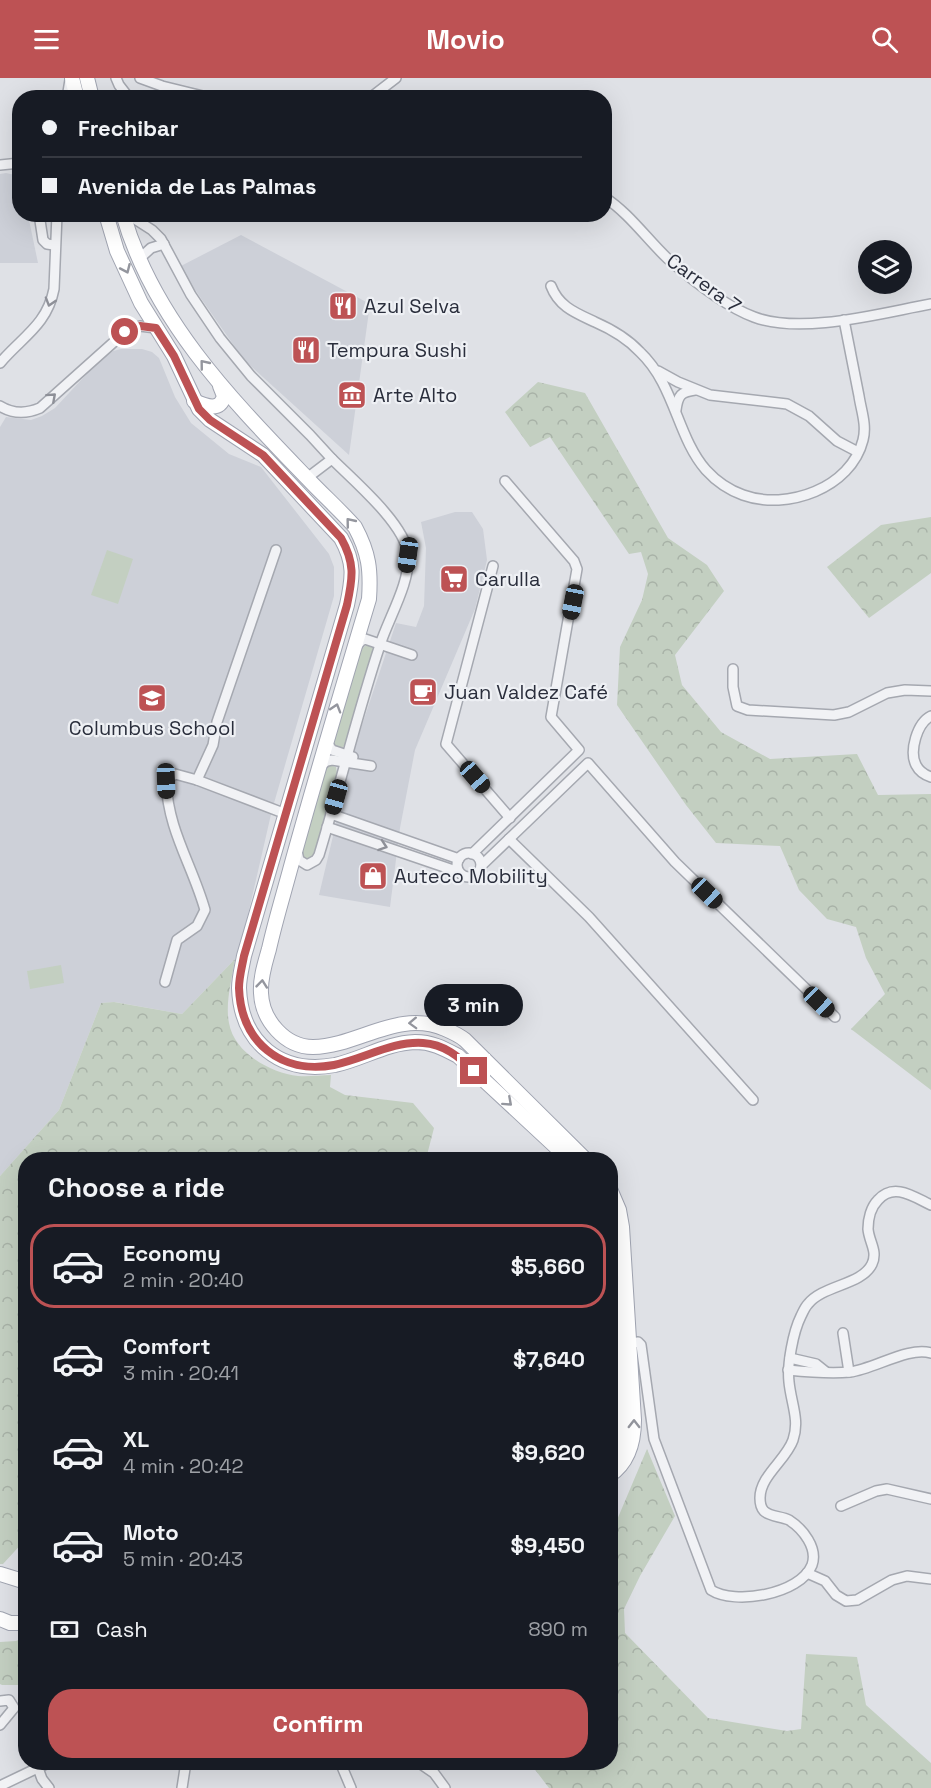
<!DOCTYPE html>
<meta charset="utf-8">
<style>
:root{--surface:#171b24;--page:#20242c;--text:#f1f3f6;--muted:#9ea1a6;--line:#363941;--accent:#bd5254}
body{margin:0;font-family:"Space Grotesk",sans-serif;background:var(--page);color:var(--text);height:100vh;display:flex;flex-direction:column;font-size:22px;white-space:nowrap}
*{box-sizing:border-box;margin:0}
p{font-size:20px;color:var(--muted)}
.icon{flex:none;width:33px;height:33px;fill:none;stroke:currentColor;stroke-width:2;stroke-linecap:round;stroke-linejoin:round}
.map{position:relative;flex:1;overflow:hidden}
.sheet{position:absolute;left:18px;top:1074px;width:600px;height:618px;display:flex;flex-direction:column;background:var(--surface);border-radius:24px;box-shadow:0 6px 24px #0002}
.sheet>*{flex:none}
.banner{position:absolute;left:12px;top:12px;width:600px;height:132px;border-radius:24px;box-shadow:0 6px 24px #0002;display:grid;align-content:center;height:132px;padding:0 30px;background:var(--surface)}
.tools{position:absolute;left:858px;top:162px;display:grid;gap:12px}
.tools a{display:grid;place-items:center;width:54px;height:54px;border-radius:50%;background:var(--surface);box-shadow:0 6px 24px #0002;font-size:30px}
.end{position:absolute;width:27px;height:27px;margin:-14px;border:8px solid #bd5254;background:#fff;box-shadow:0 0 0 3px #fff}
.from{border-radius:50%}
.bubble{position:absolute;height:42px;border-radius:21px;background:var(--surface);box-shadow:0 6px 24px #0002;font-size:20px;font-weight:700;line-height:42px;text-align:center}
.car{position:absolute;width:18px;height:36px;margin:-18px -9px;border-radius:8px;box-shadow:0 0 4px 2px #0007;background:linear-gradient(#222 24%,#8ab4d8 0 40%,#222 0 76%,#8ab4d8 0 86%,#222 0)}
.banner b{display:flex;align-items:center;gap:21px;height:57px;font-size:22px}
.banner b+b{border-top:2px solid var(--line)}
.banner i{width:15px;height:15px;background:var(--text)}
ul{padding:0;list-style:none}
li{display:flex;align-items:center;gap:18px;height:84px;margin:0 12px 9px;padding:0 18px;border:3px solid transparent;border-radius:24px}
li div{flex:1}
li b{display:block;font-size:22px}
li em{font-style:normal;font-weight:700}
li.active{border-color:var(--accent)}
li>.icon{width:54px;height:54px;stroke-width:1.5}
h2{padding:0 30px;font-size:27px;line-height:72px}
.pay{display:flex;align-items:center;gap:15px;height:66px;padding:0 30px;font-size:22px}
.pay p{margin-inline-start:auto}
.cta{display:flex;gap:12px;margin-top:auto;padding:12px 30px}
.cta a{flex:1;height:69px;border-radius:24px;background:var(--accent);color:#fff;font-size:24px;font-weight:700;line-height:69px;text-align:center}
header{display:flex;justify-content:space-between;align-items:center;height:78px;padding:0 30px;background:var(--accent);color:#fff;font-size:27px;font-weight:700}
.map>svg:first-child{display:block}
.built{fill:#cdd0d8}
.grass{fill:#c3cfc1}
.forest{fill:url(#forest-crowns)}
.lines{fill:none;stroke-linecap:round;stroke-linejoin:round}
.street-casing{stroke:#a5a8b0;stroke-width:12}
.primary-casing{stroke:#a0a4b1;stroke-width:16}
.street{stroke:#f1f2f5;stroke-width:9}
.primary{stroke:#fff;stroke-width:14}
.oneway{stroke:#94969e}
.oneway2{stroke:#8e9098}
.route{stroke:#bd5254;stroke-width:8}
.labels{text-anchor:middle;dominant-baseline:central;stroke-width:4.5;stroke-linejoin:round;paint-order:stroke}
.street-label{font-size:20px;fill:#2a2e3c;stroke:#eef0f4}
.poi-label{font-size:20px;fill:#2a2e3c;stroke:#eef0f4;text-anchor:start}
</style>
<header><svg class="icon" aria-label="menu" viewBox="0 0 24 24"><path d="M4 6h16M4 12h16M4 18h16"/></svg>Movio<svg class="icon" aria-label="search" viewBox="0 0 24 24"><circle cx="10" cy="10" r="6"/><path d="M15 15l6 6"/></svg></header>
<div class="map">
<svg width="931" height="1710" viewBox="0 0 931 1710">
<defs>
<pattern id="forest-crowns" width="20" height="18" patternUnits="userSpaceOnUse" patternTransform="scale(1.5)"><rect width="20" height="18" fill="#c3cfc1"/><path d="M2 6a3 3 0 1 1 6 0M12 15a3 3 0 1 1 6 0" fill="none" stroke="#a8b2a7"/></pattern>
</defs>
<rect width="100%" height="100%" fill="#dfe1e6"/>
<g class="built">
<polygon points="6,95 19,98 20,136 28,137 38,185 0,185 0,96"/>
<polygon points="241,157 370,226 349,377 244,282 179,189"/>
<polygon points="121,271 142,271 152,274 159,280 175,319 191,345 229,376 261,389 329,476 334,489 334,518 272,732 244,854 235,881 182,936 115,924 101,925 59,1032 0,1098 0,349 6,339 31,342 42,338 55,330 97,285 113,273"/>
<polygon points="455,434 472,434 483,451 487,482 475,531 415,672 400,750 390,829 319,817 353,674 396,545 416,549 424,528 426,470 421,444"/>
</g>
<g class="grass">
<polygon points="107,472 133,481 118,526 91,517"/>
<polygon points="366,567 374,570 374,575 345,667 341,671 334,670 332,662 360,573"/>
<polygon points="329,687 336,689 337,695 314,779 313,782 304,782 301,775 324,690"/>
<polygon points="61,887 64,905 30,911 27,893"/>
</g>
<g class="forest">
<polygon points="538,304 585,315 668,460 707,487 724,513 675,577 682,607 721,654 770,681 857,676 878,717 931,716 931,1012 851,951 885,916 866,880 856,849 827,841 799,812 780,768 716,765 686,727 617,627 620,569 642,522 648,496 641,474 629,476 550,359 530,369 505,334"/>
<polygon points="931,439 931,495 869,540 827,489 881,447"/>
<path d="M235,881C232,901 225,925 229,945C234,975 271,995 298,998C309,999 320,997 331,997L330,1009L345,1017L413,1025L434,1050L426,1081L26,1082L25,1462L3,1486H0V1098L59,1032L101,925L114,924L182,936Z"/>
<polygon points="647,1371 675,1438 640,1498 624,1531 625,1555 708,1640 787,1653 801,1651 806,1576 857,1579 866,1627 931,1685 931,1710 549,1710 530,1685 610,1684 611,1452 614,1449"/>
<polygon points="25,1559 25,1607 2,1607 0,1606 0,1564 16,1563"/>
</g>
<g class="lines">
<g class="street-casing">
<g id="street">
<polyline points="116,0 119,7 129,20"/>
<polyline points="140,0 162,8 211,20"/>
<polyline points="67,20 70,2"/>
<polyline points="370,20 396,0"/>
<polyline points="449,20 452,20"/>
<polyline points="0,87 20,85"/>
<path d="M604,119C629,135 646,160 667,180C691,201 724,228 754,239C802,257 881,235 931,226"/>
<polyline points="39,136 43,162 47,166 54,167"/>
<polyline points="127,136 152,152 161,161 191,217 220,260 251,298 310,357 332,381"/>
<polyline points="139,181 151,170 164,166"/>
<path d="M551,208C559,229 576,235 595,244C611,251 628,261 640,274C675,307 677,359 706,392C716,403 729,412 743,417C787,433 851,410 863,362C867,347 861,332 859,318C854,292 849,267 844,242"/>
<path d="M0,285C22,259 47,247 54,211L57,136"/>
<polyline points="658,293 678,304 710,317 787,326 809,338 837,363 858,374"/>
<path d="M0,328C13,336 26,336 40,330L125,254L140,248L156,250"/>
<path d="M676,332C678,317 681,314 695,312"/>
<polyline points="276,472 217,644 213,667 197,702 286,736"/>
<polyline points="493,488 446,666 510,740"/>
<polyline points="355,570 361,563 365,561 412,577"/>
<polyline points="733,591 733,609 737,628 748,632 834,637 849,634 887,615 905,612 931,613"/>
<path d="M931,638C917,645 909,673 916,687C919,693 925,697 931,699"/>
<polyline points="326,663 332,672 353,679"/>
<polyline points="319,689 327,683 332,682 371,688"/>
<polyline points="331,736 459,781"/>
<polyline points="327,749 459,794"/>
<polyline points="509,761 589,839 753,1022"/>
<path d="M297,773L299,782L307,787L316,782L319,777C340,708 357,636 380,567C388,541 411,504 408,476C405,446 353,402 332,381L307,400"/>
<circle cx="469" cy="787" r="12"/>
<polyline points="472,776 579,672 551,639 577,491 574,483 505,403"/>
<polyline points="481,788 588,685 675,784 835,939"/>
<path d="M165,904L177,862L197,848L205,832C192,786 168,753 166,703L175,696L197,702"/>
<polyline points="843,1255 849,1294"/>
<path d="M630,1265L638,1264L641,1267L654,1361L711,1512C734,1527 800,1517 812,1487C818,1470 803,1451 789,1442C781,1438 770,1439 764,1433C761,1430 760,1424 760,1420C760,1398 786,1382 793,1362C800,1342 791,1325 789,1304C787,1287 793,1254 801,1238C803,1234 805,1229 808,1226C823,1207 862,1207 872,1186C878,1173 869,1164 868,1151C868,1141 871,1129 878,1122C894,1104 914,1119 931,1127"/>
<polyline points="790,1280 816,1286 826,1294"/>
<path d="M788,1292C808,1294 829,1296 850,1294C874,1291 909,1268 931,1275"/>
<polyline points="841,1428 876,1413 887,1411 931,1421"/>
<polyline points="807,1495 825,1503 836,1517 846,1523 857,1522 892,1502 907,1498 931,1501"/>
<polyline points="0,1623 9,1622 14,1630 0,1647"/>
<polyline points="340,1684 351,1710"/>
<polyline points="418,1684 434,1695 445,1710"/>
<polyline points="38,1690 42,1701 49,1710"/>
<polyline points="0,1708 50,1684"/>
<polyline points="182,1710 186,1684"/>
</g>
</g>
<g class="primary-casing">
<g id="primary">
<polyline points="72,0 77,20"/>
<polyline points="87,0 92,20"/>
<path d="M106,136L117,173L141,225L174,278L199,331L210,342L263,377L341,460C355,485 353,499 347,527L244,878C242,889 239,900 239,910C241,965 281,997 335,987C362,981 387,965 415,964C432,964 443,970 458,978L570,1082"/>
<path d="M123,136C153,242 233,323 307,400C323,417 340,432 355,449C369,475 371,492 369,521C342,611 315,701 290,792C283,818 275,844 269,871C265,885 260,900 261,915C262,942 285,969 313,969C359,968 398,931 445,951C452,954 459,957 465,962L586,1082"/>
<path d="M194,323C206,328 220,334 224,318L220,308"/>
<path d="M610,1111L619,1132L622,1149L634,1342C634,1364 629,1384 610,1397"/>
<polyline points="610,1177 622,1336 619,1368 610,1382"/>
<polyline points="0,1496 26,1504"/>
<polyline points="0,1541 10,1545 26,1545"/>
</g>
</g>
<use href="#street" class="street"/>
<use href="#primary" class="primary"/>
</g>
<defs><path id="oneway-chevron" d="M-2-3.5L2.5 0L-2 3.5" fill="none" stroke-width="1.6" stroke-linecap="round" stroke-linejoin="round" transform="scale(1.5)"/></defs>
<g class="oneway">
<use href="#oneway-chevron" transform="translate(126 191) rotate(66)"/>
<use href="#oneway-chevron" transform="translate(204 286) rotate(-129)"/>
<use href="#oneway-chevron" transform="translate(350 444) rotate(-129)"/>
<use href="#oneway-chevron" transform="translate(336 630) rotate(-73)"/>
<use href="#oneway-chevron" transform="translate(262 906) rotate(-84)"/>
<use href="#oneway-chevron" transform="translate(413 945) rotate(178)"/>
<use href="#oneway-chevron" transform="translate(508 1024) rotate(42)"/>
<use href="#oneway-chevron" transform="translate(634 1346) rotate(-90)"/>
</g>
<g class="oneway2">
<use href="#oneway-chevron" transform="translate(50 224) rotate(107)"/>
<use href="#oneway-chevron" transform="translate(52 319) rotate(-42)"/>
<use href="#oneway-chevron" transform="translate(383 768) rotate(19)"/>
</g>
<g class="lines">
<path class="route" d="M125,254L140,248L156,250L174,278L199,331L210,342L263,377L341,460C355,485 353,499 347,527L244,878C242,889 239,899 239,910C241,964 281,997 334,987C364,981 392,963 423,965C444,966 459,979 474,993"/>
</g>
<defs>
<g id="restaurant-square" transform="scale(1.5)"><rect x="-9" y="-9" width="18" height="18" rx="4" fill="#bd5254" stroke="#eef0f4"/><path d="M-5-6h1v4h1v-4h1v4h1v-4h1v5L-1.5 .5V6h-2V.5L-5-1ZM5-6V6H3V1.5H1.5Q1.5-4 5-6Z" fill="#fff"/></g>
<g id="museum-square" transform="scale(1.5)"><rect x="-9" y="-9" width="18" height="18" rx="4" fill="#bd5254" stroke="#eef0f4"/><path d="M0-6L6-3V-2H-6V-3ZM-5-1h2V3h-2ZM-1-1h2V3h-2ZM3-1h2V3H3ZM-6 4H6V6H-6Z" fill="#fff"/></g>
<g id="supermarket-square" transform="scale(1.5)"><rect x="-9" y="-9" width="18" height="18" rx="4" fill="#bd5254" stroke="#eef0f4"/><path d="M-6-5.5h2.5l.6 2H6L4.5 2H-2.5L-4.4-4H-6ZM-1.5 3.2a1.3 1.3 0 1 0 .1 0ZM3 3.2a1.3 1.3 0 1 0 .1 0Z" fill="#fff"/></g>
<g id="cafe-square" transform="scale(1.5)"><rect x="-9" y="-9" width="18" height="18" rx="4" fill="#bd5254" stroke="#eef0f4"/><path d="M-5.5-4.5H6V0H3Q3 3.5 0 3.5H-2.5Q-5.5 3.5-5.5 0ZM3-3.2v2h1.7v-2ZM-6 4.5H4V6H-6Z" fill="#fff"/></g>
<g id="school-square" transform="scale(1.5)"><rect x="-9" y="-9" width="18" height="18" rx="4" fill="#bd5254" stroke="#eef0f4"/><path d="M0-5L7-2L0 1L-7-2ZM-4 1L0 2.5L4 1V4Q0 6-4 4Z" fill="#fff"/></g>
<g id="shop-square" transform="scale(1.5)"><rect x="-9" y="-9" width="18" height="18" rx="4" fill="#bd5254" stroke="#eef0f4"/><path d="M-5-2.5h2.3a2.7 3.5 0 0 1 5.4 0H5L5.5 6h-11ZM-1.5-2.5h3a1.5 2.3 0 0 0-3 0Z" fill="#fff"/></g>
</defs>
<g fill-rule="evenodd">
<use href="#restaurant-square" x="343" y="228"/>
<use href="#restaurant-square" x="306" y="272"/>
<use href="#museum-square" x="352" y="317"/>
<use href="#supermarket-square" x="454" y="501"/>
<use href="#cafe-square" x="423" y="614"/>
<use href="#school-square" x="152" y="620"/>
<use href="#shop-square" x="373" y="798"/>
</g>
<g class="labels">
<g class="street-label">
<text transform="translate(704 205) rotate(36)">Carrera 7</text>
</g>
<g class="poi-label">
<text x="364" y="228">Azul Selva</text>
<text x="327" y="272">Tempura Sushi</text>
<text x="373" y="317">Arte Alto</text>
<text x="475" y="501">Carulla</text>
<text x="444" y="614">Juan Valdez Café</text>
<text x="152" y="650" text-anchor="middle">Columbus School</text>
<text x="394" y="798">Auteco Mobility</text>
</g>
</g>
</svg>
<div class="tools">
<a><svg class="icon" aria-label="layers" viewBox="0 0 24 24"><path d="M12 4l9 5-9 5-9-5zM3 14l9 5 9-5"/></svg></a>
</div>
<i class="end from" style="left:125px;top:254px"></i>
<i class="end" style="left:474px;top:993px"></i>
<div class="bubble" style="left:424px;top:906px;width:99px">3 min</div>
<i class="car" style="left:408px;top:477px;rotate:188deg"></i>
<i class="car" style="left:573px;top:524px;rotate:191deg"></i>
<i class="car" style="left:475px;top:699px;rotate:139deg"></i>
<i class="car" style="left:166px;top:703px;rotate:178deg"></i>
<i class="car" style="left:336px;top:719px;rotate:196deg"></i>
<i class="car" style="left:707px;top:815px;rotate:134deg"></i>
<i class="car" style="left:819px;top:924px;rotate:134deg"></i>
<div class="banner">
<b><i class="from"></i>Frechibar</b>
<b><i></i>Avenida de Las Palmas</b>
</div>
<section class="sheet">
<h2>Choose a ride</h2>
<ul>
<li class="active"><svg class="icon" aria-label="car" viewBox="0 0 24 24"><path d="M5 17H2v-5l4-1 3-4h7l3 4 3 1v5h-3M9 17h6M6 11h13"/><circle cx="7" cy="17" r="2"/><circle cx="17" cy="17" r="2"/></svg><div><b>Economy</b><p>2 min · 20:40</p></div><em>$5,660</em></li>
<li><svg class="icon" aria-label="car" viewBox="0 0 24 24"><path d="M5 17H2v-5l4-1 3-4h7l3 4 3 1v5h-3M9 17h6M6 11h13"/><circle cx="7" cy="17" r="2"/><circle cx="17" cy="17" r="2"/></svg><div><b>Comfort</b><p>3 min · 20:41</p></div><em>$7,640</em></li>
<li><svg class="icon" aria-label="car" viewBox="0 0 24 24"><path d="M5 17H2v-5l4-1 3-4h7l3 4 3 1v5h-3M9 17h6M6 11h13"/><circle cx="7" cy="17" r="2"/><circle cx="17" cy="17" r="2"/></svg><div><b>XL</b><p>4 min · 20:42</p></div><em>$9,620</em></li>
<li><svg class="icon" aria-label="car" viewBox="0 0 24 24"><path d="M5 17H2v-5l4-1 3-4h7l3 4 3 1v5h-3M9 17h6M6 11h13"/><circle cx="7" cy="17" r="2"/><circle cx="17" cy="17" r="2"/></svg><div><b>Moto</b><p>5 min · 20:43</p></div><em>$9,450</em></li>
</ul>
<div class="pay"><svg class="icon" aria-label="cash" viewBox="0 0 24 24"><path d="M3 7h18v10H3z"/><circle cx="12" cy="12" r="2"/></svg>Cash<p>890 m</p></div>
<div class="cta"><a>Confirm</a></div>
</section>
</div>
